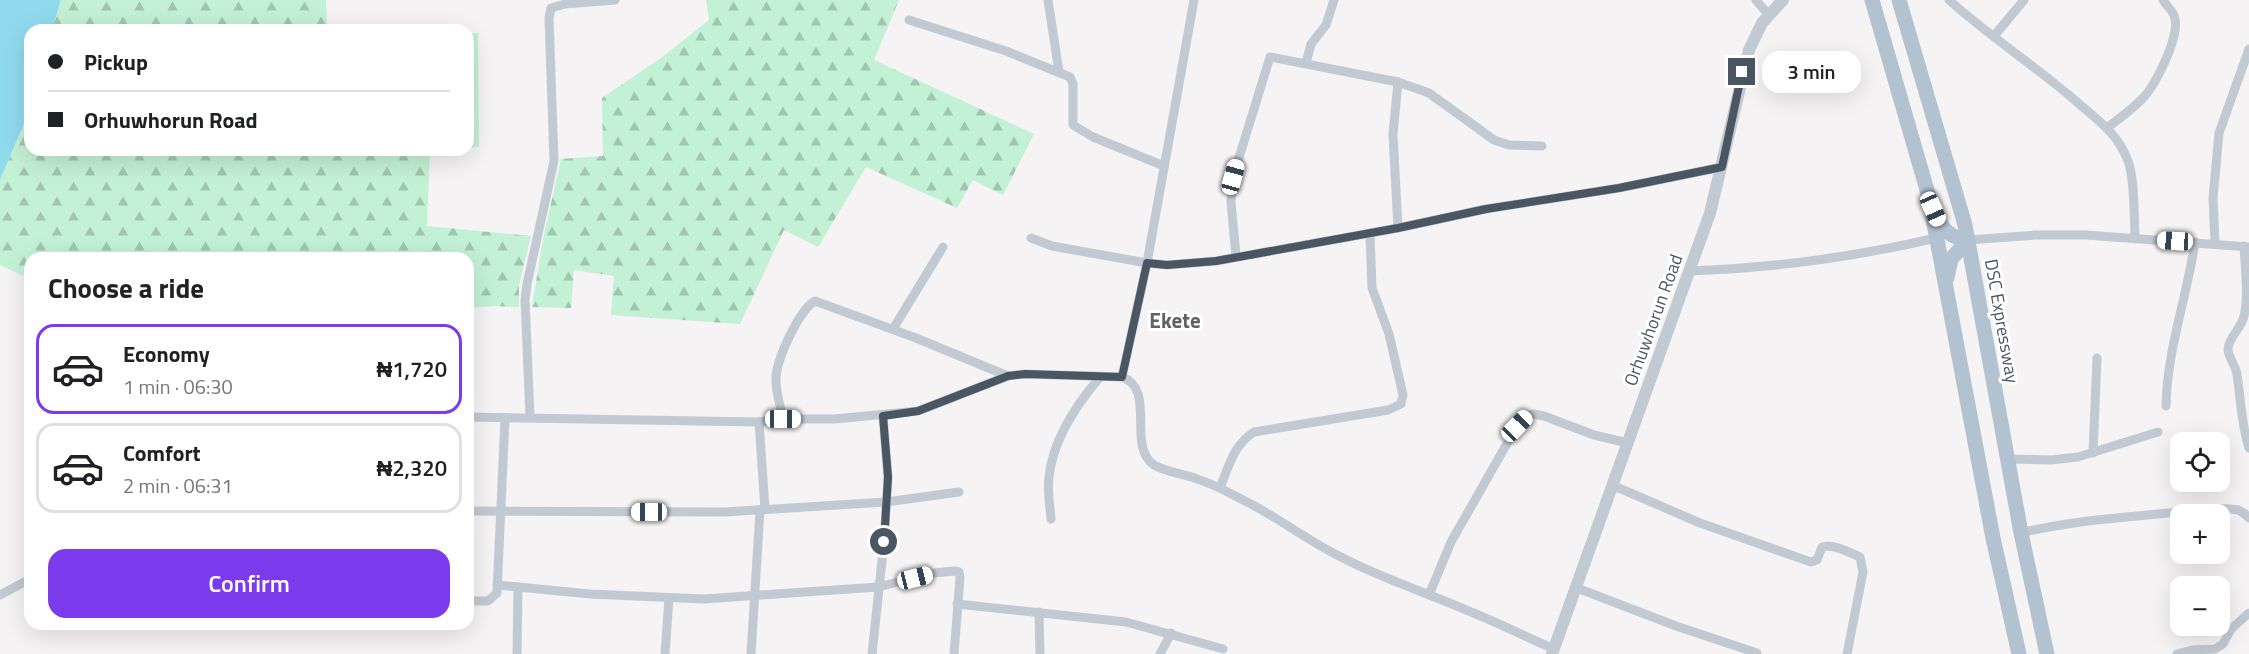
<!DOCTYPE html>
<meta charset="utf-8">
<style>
:root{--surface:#fff;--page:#f2f2f2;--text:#202124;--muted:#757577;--line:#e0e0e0;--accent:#7c3aed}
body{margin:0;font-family:"Titillium Web",sans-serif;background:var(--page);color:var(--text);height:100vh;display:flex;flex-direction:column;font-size:22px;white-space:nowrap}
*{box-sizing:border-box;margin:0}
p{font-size:20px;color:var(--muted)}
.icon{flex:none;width:33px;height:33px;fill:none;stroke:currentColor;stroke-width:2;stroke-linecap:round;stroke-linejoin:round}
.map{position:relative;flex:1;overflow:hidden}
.sheet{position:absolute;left:24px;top:252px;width:450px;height:378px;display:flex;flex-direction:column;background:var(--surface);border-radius:18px;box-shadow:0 6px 24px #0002}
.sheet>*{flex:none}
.banner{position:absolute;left:24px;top:24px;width:450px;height:132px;border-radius:18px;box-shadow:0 6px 24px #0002;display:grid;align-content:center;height:132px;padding:0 24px;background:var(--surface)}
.tools{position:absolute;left:2170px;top:432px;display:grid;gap:12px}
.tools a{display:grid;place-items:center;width:60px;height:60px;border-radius:12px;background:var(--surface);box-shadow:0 6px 24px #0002;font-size:30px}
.end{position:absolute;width:27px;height:27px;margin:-14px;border:8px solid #4a5661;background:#fff;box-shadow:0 0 0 3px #fff}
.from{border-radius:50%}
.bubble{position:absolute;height:42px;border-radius:18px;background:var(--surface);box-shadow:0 6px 24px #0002;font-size:20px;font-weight:600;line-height:42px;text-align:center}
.car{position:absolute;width:18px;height:36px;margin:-18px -9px;border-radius:8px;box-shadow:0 0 4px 2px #0007;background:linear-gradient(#fff 24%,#345 0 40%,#fff 0 76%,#345 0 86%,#fff 0)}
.banner b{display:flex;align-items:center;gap:21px;height:57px;font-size:22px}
.banner b+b{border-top:2px solid var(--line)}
.banner i{width:15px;height:15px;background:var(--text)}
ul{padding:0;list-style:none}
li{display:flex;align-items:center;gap:18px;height:90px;margin:0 12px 9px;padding:0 12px;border:3px solid var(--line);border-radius:18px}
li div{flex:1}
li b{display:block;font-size:22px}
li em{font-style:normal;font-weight:600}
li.selected{border-color:var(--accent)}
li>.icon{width:54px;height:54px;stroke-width:1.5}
h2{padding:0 24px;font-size:27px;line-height:72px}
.primary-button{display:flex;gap:12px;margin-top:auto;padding:12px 24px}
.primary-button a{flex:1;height:69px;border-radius:18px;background:var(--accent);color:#fff;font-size:24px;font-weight:600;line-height:69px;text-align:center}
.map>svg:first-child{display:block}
.forest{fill:url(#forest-firs)}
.water{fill:#90daee}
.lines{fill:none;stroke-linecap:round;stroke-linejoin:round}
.minor{stroke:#c1cad2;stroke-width:9}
.tertiary{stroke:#c1cad2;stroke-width:12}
.primary{stroke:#b3c2d1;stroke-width:15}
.route{stroke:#4a5661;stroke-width:8}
.labels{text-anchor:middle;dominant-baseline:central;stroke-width:6;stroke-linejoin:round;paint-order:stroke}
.street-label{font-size:18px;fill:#4a5661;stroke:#fff}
.quarter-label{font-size:21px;font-weight:bold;fill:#5f6368;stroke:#fff}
</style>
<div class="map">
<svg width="2249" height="654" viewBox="0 0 2249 654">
<defs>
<pattern id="forest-firs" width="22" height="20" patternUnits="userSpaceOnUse" patternTransform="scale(1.5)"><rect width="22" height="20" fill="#c3f1d5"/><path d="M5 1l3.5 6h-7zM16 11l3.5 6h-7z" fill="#a0c6b0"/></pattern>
</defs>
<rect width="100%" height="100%" fill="#f5f3f3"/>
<g class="forest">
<polygon points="61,0 326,0 327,30 52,30"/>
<polygon points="706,0 899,0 874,60 1034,134 1003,195 973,180 957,208 866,167 818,247 784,230 740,324 611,315 614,276 574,270 571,308 532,307 543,239 561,159 603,156 602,98 661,58 709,20"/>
<polygon points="478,33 479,147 468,148 468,34"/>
<polygon points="30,104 30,150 452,150 430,153 427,226 531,236 519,285 519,307 495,306 468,308 468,258 30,258 30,279 0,265 0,180 23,126"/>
</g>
<polygon class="water" points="0,0 61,0 52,30 30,30 30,104 23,126 0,180"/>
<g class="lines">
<g class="minor">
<polyline points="1048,0 1059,72"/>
<polyline points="1756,0 1768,14"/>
<path d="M1949,0C1990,37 2037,67 2078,103C2099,121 2118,134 2128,161C2135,179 2134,218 2135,239"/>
<polyline points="909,20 1006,51 1070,77 1073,84 1073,125 1093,137 1164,166"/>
<polyline points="1994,36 2024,0"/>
<polyline points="1306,63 1311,44 1326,25 1334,0"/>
<path d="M2108,127C2119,119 2131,110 2141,100C2155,87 2179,38 2175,19C2174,11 2167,7 2163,0"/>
<polyline points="1398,228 1393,134 1398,82"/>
<polyline points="1031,238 1052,246 1147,263 1167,265 1216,261 1398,228 1486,209 1619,188 1722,167"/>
<polyline points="1968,240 2036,235 2086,235 2249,247"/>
<polyline points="2215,244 2213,198 2219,133 2249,49"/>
<path d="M2244,246C2245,267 2249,296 2244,316C2242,328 2229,336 2228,349C2228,358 2236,365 2237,375C2241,400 2241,423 2249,448"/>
<polyline points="1236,256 1231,202 1233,177 1270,57 1398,82 1429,93 1494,140 1509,145 1542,146"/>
<path d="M1691,271C1774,268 1855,257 1936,238"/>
<polyline points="893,329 943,247"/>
<polyline points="1122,377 1147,263 1194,0"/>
<path d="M2166,406C2167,350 2187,297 2195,242"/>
<path d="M468,417L759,422L783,419H835L918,411L1008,376L1025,374L1122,377C1157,389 1126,446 1154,465C1166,472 1184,474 1197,479C1214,484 1231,494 1247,502C1279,518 1308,541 1341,557C1383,579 1428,593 1471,612C1499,623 1526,637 1554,649"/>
<polyline points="530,417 525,300 527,284 554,161 549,18 551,8 565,4 615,0"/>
<path d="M783,419C780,405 775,390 776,376C778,357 799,310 815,301L916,338L1008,376"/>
<polyline points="759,422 765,509"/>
<polyline points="2093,453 2097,358"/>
<polyline points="2007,459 2051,460 2078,457 2158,432"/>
<path d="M1612,487L1619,488L1700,523L1811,562L1817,560L1822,547C1834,544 1849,552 1860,557L1863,572L1847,654"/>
<path d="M1220,488C1228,468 1234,444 1254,432L1388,410L1401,404L1403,395L1389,334L1372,288L1370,233"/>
<polyline points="468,511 725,512 886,502 959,492"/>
<path d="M1051,519C1050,505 1047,490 1049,477C1053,439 1076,405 1100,377"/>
<path d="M2021,533C2069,521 2118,518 2168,513C2188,511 2218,506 2238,510C2243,512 2246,514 2249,518"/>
<polyline points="497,585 590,594 704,599 878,587 934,573 954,571 959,572 960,578 954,654"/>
<polyline points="1577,588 1676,626 1757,653"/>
<polyline points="0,595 30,579"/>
<polyline points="1429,595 1451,542 1517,426 1526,416 1533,414 1544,416 1594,435 1628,443"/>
<polyline points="468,601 488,601 497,593 505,418"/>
<polyline points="957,604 1126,622 1223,649"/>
<polyline points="1039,612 1040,654"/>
<polyline points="517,654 518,587"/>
<polyline points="665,654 669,598"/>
<polyline points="751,654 760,510"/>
<polyline points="872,654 884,542 888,477 883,416"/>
<polyline points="1160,654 1171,633"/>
<polyline points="2177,654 2192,650 2215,649 2223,644 2231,629 2249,613"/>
</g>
<polyline class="tertiary" points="1552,654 1710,213 1749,50 1762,23 1783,0"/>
<g class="primary">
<polyline points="1872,0 1929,197 1993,538 2019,654"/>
<polyline points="1899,0 1965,225 2021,533 2047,654"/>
<path d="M1935,214C1942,229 1950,238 1968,240"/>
<polyline points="1947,278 1951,259 1968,240"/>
</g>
</g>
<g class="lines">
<polyline class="route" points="884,542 888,477 883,416 918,411 1008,376 1025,374 1122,377 1147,263 1167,265 1216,261 1398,228 1486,209 1619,188 1722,167 1742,72"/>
</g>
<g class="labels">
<g class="street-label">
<text transform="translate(1653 320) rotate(-70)">Orhuwhorun Road</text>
<text transform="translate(2002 321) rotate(80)">DSC Expressway</text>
</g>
<g class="quarter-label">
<text x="1175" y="320">Ekete</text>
</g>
</g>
</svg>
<div class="tools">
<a><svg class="icon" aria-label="locate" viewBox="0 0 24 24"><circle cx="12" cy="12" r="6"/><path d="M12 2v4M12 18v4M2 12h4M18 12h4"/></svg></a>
<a>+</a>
<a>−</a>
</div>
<i class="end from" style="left:884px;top:542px"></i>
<i class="end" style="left:1742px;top:72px"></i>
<div class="bubble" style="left:1762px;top:51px;width:99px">3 min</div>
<i class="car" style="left:1233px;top:177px;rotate:15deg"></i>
<i class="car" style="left:1933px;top:209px;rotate:156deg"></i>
<i class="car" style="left:2175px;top:241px;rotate:273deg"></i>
<i class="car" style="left:783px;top:419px;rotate:90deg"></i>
<i class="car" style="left:1517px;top:426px;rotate:44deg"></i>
<i class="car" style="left:649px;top:512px;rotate:270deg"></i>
<i class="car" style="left:915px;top:578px;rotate:76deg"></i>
<div class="banner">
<b><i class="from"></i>Pickup</b>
<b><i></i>Orhuwhorun Road</b>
</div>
<section class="sheet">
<h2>Choose a ride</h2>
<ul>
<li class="selected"><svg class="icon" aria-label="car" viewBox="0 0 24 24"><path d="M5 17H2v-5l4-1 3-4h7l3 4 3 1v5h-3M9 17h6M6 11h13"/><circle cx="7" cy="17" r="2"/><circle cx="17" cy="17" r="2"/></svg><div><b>Economy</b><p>1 min · 06:30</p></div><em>₦1,720</em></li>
<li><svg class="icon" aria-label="car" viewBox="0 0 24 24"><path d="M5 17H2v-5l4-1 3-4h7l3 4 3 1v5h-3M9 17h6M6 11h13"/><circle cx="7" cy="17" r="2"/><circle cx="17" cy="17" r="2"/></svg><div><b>Comfort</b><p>2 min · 06:31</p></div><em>₦2,320</em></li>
</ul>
<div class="primary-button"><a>Confirm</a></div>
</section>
</div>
